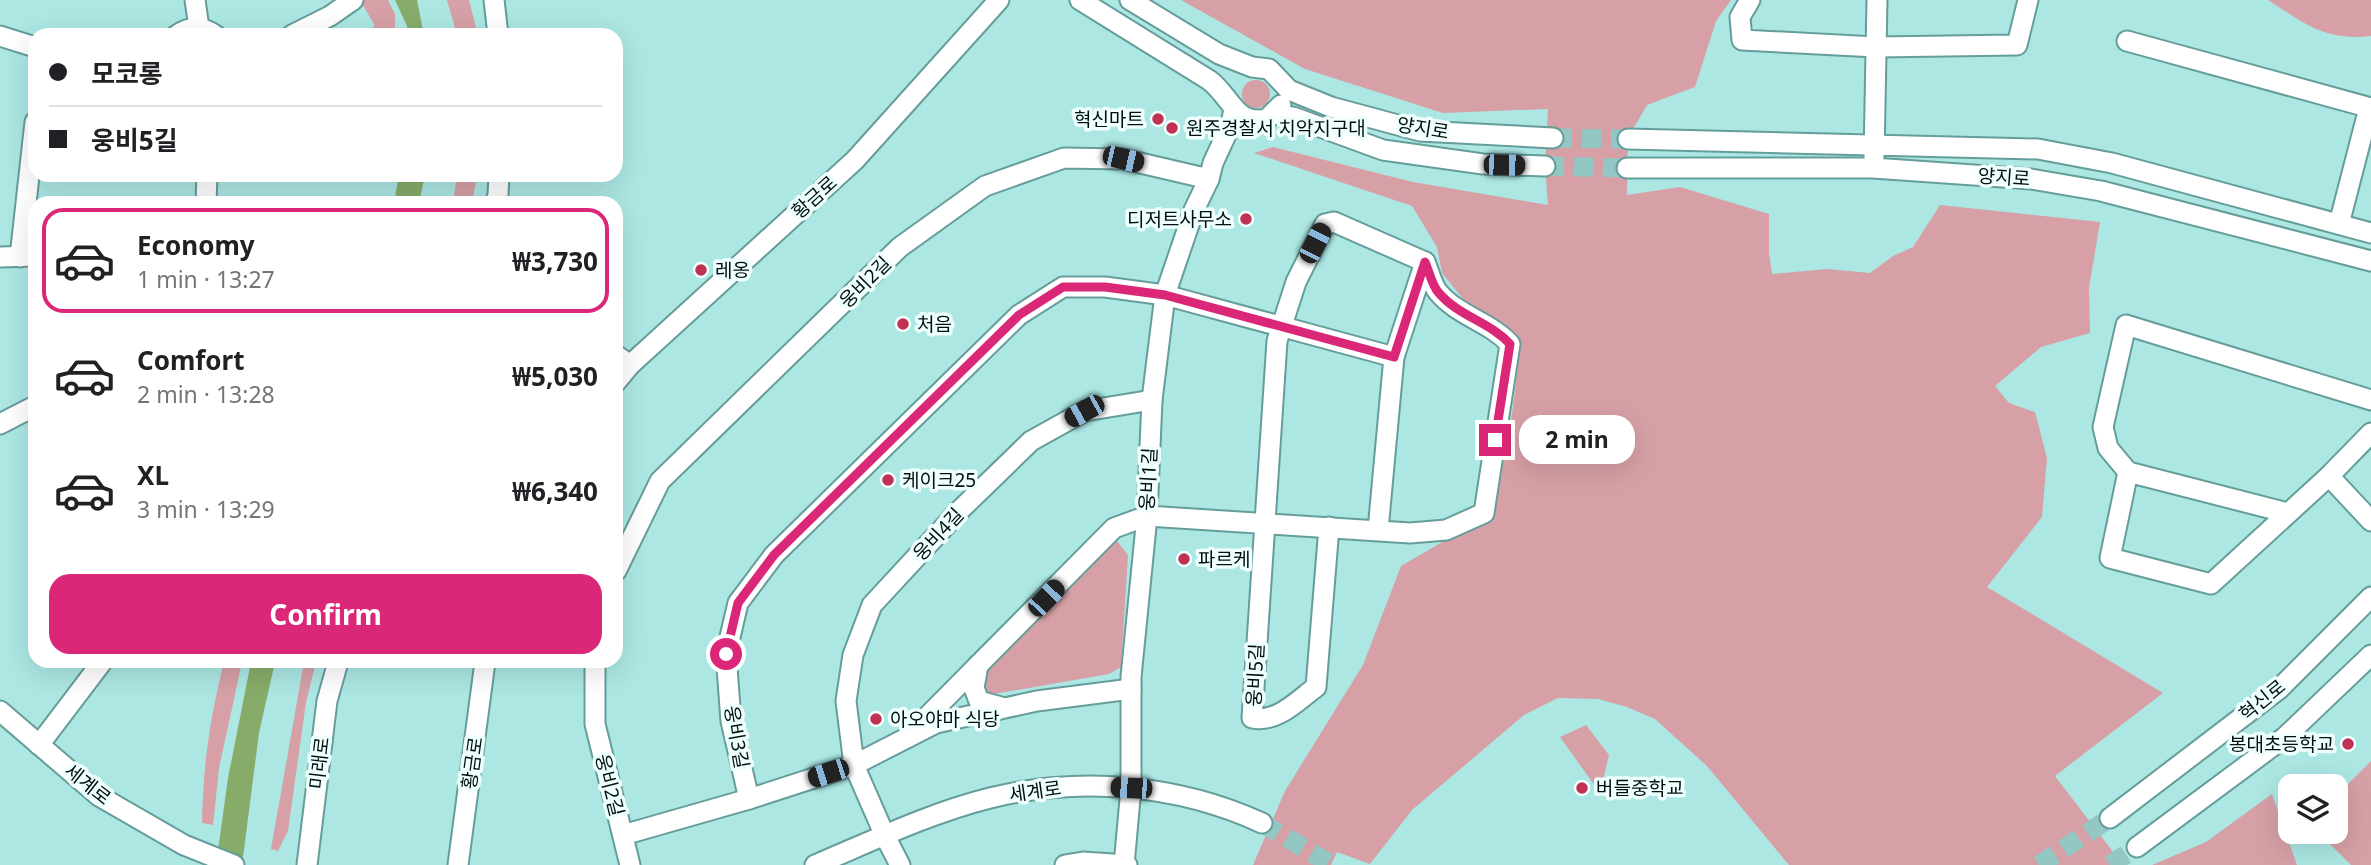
<!DOCTYPE html>
<meta charset="utf-8">
<style>
:root{--surface:#fff;--page:#f2f2f2;--text:#202124;--muted:#757577;--line:#e0e0e0;--accent:#db2777}
body{margin:0;font-family:"Noto Sans","Noto Sans KR",sans-serif;background:var(--page);color:var(--text);height:100vh;display:flex;flex-direction:column;font-size:26px;white-space:nowrap}
*{box-sizing:border-box;margin:0}
p{font-size:23px;color:var(--muted)}
.icon{flex:none;width:38px;height:38px;fill:none;stroke:currentColor;stroke-width:2;stroke-linecap:round;stroke-linejoin:round}
.map{position:relative;flex:1;overflow:hidden}
.drawer{position:absolute;left:28px;top:196px;width:595px;height:472px;display:flex;flex-direction:column;background:var(--surface);border-radius:21px;box-shadow:0 7px 28px #0002}
.drawer>*{flex:none}
.top-card{position:absolute;left:28px;top:28px;width:595px;height:154px;border-radius:21px;box-shadow:0 7px 28px #0002;display:grid;align-content:center;height:154px;padding:0 21px;background:var(--surface)}
.fabs{position:absolute;left:2278px;top:774px;display:grid;gap:14px}
.fabs a{display:grid;place-items:center;width:70px;height:70px;border-radius:14px;background:var(--surface);box-shadow:0 7px 28px #0002;font-size:35px}
.end{position:absolute;width:32px;height:32px;margin:-16px;border:9px solid #db2777;background:#fff;box-shadow:0 0 0 4px #fff}
.from{border-radius:50%}
.bubble{position:absolute;height:49px;border-radius:21px;background:var(--surface);box-shadow:0 7px 28px #0002;font-size:23px;font-weight:700;line-height:49px;text-align:center}
.car{position:absolute;width:21px;height:42px;margin:-21px -10px;border-radius:9px;box-shadow:0 0 5px 2px #0007;background:linear-gradient(#222 24%,#8ab4d8 0 40%,#222 0 76%,#8ab4d8 0 86%,#222 0)}
.top-card b{display:flex;align-items:center;gap:24px;height:66px;font-size:26px}
.top-card b+b{border-top:2px solid var(--line)}
.top-card i{width:18px;height:18px;background:var(--text)}
ul{padding:12px 0 0;list-style:none}
li{display:flex;align-items:center;gap:21px;height:105px;margin:0 14px 10px;padding:0 7px;border:4px solid transparent;border-radius:21px}
li div{flex:1}
li b{display:block;font-size:26px}
li em{font-style:normal;font-weight:700}
li.active{border-color:var(--accent)}
li>.icon{width:63px;height:63px;stroke-width:1.5}
.primary-button{display:flex;gap:14px;margin-top:auto;padding:14px 21px}
.primary-button a{flex:1;height:80px;border-radius:21px;background:var(--accent);color:#fff;font-size:28px;font-weight:700;line-height:80px;text-align:center}
.map>svg:first-child{display:block}
.green{fill:#d6a0a6}
.water{fill:#87ac6a}
.lines{fill:none;stroke-linecap:round;stroke-linejoin:round}
.minor-tunnel{stroke:#92c7c4;stroke-width:19;stroke-dasharray:19 10;stroke-linecap:butt}
.minor-casing{stroke:#659d9b;stroke-width:23}
.minor{stroke:#fff;stroke-width:19}
.route{stroke:#db2777;stroke-width:9}
.poi-dot{fill:#c13153;stroke:#eefffe;stroke-width:2.5}
.labels{text-anchor:middle;dominant-baseline:central;stroke-width:7;stroke-linejoin:round;paint-order:stroke}
.poi-label{font-size:19px;fill:#000f0f;stroke:#eefffe;text-anchor:start}
.street-label{font-size:19px;fill:#000f0f;stroke:#eefffe}
</style>
<div class="map">
<svg width="2371" height="865" viewBox="0 0 2371 865">
<rect width="100%" height="100%" fill="#ace7e4"/>
<g class="green">
<polygon points="360,0 388,0 395,14 395,35 360,35 375,26"/>
<polygon points="447,0 469,0 478,35 457,35"/>
<polygon points="1181,0 1731,0 1716,21 1695,87 1647,105 1628,138 1627,195 1680,187 1769,214 1769,253 1772,274 1827,269 1870,273 1893,256 1913,247 1940,205 2100,222 2089,288 2090,333 2041,347 1995,386 2009,403 2035,412 2047,458 2042,517 1987,587 2163,693 2055,776 2123,865 1789,865 1707,766 1655,719 1627,707 1598,699 1558,698 1524,715 1412,810 1370,864 1337,852 1331,865 1253,865 1285,791 1363,665 1401,566 1494,512 1512,414 1521,341 1468,305 1442,273 1437,247 1412,206 1254,153 1273,147 1413,182 1548,205 1545,166 1548,109 1443,113 1305,69"/>
<path d="M2268,0H2371V36C2325,41 2305,24 2268,0Z"/>
<circle cx="1256" cy="94" r="14"/>
<polygon points="457,175 477,175 472,203 453,203"/>
<polygon points="1117,541 1128,555 1121,667 1109,674 994,694 987,692 982,677 989,663"/>
<path d="M224,662H242L219,768L213,825L202,823C203,766 210,717 224,662Z"/>
<polygon points="304,662 316,662 306,702 288,831 278,851 271,849"/>
<polygon points="1586,725 1609,755 1600,793 1560,737"/>
<polygon points="2371,761 2371,865 2351,865 2317,831 2336,831 2336,796"/>
<polygon points="2272,794 2297,865 2152,865 2206,842"/>
</g>
<g class="water">
<polygon points="395,0 417,0 424,35 407,35 407,26"/>
<polygon points="399,175 425,175 419,203 394,203"/>
<polygon points="251,662 275,662 259,733 242,865 216,865 228,778"/>
</g>
<g class="lines">
<g class="minor-tunnel">
<polyline points="1553,138 1628,139"/>
<polyline points="1545,166 1627,168"/>
<polyline points="1262,823 1332,865"/>
<polyline points="2039,865 2110,818"/>
<polyline points="2110,865 2137,847"/>
</g>
<g class="minor-casing">
<g id="minor">
<polyline points="195,0 199,28"/>
<polyline points="494,0 498,35"/>
<path d="M1080,0L1209,80C1231,96 1235,126 1267,119L1281,105"/>
<polyline points="1130,0 1219,54 1252,67 1269,69 1289,90 1331,107 1420,131 1553,138"/>
<polyline points="1750,0 1740,17 1742,40 1876,47 2017,45 2028,0"/>
<path d="M177,35C190,26 202,26 215,35"/>
<polyline points="292,35 330,16 353,0"/>
<polyline points="0,36 35,47"/>
<polyline points="2127,41 2371,108"/>
<polyline points="1275,114 1293,117 1383,150 1483,164 1545,166"/>
<polyline points="1628,139 2038,149 2112,163 2371,233"/>
<polyline points="1874,157 1877,0"/>
<polyline points="1627,168 1873,168 2031,179 2101,191 2371,261"/>
<polyline points="206,203 207,175"/>
<polyline points="495,203 498,195 499,175"/>
<polyline points="2339,224 2369,108"/>
<polyline points="0,257 35,256"/>
<polyline points="20,257 35,122"/>
<polyline points="616,355 630,365"/>
<polyline points="616,382 630,365 855,160 999,0"/>
<polyline points="0,424 35,406"/>
<polyline points="2128,472 2110,558 2211,584 2329,476 2371,433"/>
<polyline points="2329,476 2371,521"/>
<polyline points="2288,513 2128,472 2108,448 2103,427 2126,325 2371,400"/>
<path d="M1329,527L1316,687C1297,701 1277,723 1252,718L1277,341L1296,282L1325,224L1334,222L1425,262"/>
<polyline points="1378,530 1394,357 1425,262"/>
<polyline points="616,571 660,481 900,247 985,186 1064,158 1123,159 1209,179"/>
<polyline points="595,662 595,724 630,865"/>
<polyline points="978,665 974,688 979,701 1001,707"/>
<polyline points="0,711 99,796 184,845 234,865"/>
<path d="M909,735L1114,528L1147,516L1410,533L1446,530L1484,513L1510,344C1490,322 1458,316 1438,292C1432,285 1429,271 1425,262"/>
<polyline points="39,745 102,662"/>
<polyline points="749,799 731,721 726,654 738,603 774,555 1019,315 1063,287 1105,287 1165,295 1394,357"/>
<polyline points="2110,818 2279,689 2371,597"/>
<polyline points="623,835 749,799 854,765 936,723 1037,701 1131,689"/>
<polyline points="2137,847 2285,737 2371,655"/>
<polyline points="307,865 327,701 338,662"/>
<polyline points="458,865 485,662"/>
<path d="M815,865C872,841 930,813 990,798C1080,776 1177,784 1262,823"/>
<polyline points="900,865 885,836 854,765 846,701 853,655 872,605 959,511 1031,441 1085,411 1152,400"/>
<polyline points="1065,865 1083,862 1127,865"/>
<polyline points="1124,865 1131,788 1131,677 1147,516 1152,400 1165,295 1194,210 1209,179 1213,163 1231,124 1234,109"/>
</g>
</g>
<use href="#minor" class="minor"/>
</g>
<g class="lines">
<path class="route" d="M726,654L738,603L774,555L1019,315L1063,287H1105L1165,295L1394,357L1425,262C1429,271 1432,285 1438,292C1458,316 1490,322 1510,344L1495,440"/>
</g>
<g class="poi-dot">
<circle cx="1158" cy="119" r="7"/>
<circle cx="1172" cy="128" r="7"/>
<circle cx="1246" cy="219" r="7"/>
<circle cx="701" cy="270" r="7"/>
<circle cx="903" cy="324" r="7"/>
<circle cx="888" cy="480" r="7"/>
<circle cx="1184" cy="559" r="7"/>
<circle cx="876" cy="719" r="7"/>
<circle cx="2348" cy="744" r="7"/>
<circle cx="1582" cy="788" r="7"/>
</g>
<g class="labels">
<g class="poi-label">
<text x="1144" y="119" text-anchor="end">혁신마트</text>
<text x="1186" y="128">원주경찰서 치악지구대</text>
<text x="1232" y="219" text-anchor="end">디저트사무소</text>
<text x="715" y="270">레옹</text>
<text x="917" y="324">처음</text>
<text x="902" y="480">케이크25</text>
<text x="1198" y="559">파르케</text>
<text x="890" y="719">아오야마 식당</text>
<text x="2334" y="744" text-anchor="end">봉대초등학교</text>
<text x="1596" y="788">버들중학교</text>
</g>
<g class="street-label">
<text transform="translate(1423 128) rotate(9)">양지로</text>
<text transform="translate(2004 177) rotate(4)">양지로</text>
<text transform="translate(814 197) rotate(-42)">황금로</text>
<text transform="translate(865 282) rotate(-45)">웅비2길</text>
<text transform="translate(1148 479) rotate(-87)">웅비1길</text>
<text transform="translate(938 534) rotate(-47)">웅비4길</text>
<text transform="translate(1255 675) rotate(-87)">웅비5길</text>
<text transform="translate(2262 700) rotate(-39)">혁신로</text>
<text transform="translate(737 737) rotate(80)">웅비3길</text>
<text transform="translate(319 763) rotate(-83)">미래로</text>
<text transform="translate(472 763) rotate(-82)">황금로</text>
<text transform="translate(88 784) rotate(38)">세계로</text>
<text transform="translate(610 785) rotate(76)">웅비2길</text>
<text transform="translate(1035 791) rotate(-8)">세계로</text>
</g>
</g>
</svg>
<div class="fabs">
<a><svg class="icon" aria-label="layers" viewBox="0 0 24 24"><path d="M12 4l9 5-9 5-9-5zM3 14l9 5 9-5"/></svg></a>
</div>
<i class="end from" style="left:726px;top:654px"></i>
<i class="end" style="left:1495px;top:440px"></i>
<div class="bubble" style="left:1519px;top:415px;width:116px">2 min</div>
<i class="car" style="left:1123px;top:159px;rotate:103deg"></i>
<i class="car" style="left:1504px;top:165px;rotate:91deg"></i>
<i class="car" style="left:1315px;top:243px;rotate:27deg"></i>
<i class="car" style="left:1084px;top:411px;rotate:241deg"></i>
<i class="car" style="left:1046px;top:598px;rotate:44deg"></i>
<i class="car" style="left:828px;top:773px;rotate:252deg"></i>
<i class="car" style="left:1131px;top:788px;rotate:273deg"></i>
<div class="top-card">
<b><i class="from"></i>모코롱</b>
<b><i></i>웅비5길</b>
</div>
<section class="drawer">
<ul>
<li class="active"><svg class="icon" aria-label="car" viewBox="0 0 24 24"><path d="M5 17H2v-5l4-1 3-4h7l3 4 3 1v5h-3M9 17h6M6 11h13"/><circle cx="7" cy="17" r="2"/><circle cx="17" cy="17" r="2"/></svg><div><b>Economy</b><p>1 min · 13:27</p></div><em>₩3,730</em></li>
<li><svg class="icon" aria-label="car" viewBox="0 0 24 24"><path d="M5 17H2v-5l4-1 3-4h7l3 4 3 1v5h-3M9 17h6M6 11h13"/><circle cx="7" cy="17" r="2"/><circle cx="17" cy="17" r="2"/></svg><div><b>Comfort</b><p>2 min · 13:28</p></div><em>₩5,030</em></li>
<li><svg class="icon" aria-label="car" viewBox="0 0 24 24"><path d="M5 17H2v-5l4-1 3-4h7l3 4 3 1v5h-3M9 17h6M6 11h13"/><circle cx="7" cy="17" r="2"/><circle cx="17" cy="17" r="2"/></svg><div><b>XL</b><p>3 min · 13:29</p></div><em>₩6,340</em></li>
</ul>
<div class="primary-button"><a>Confirm</a></div>
</section>
</div>
